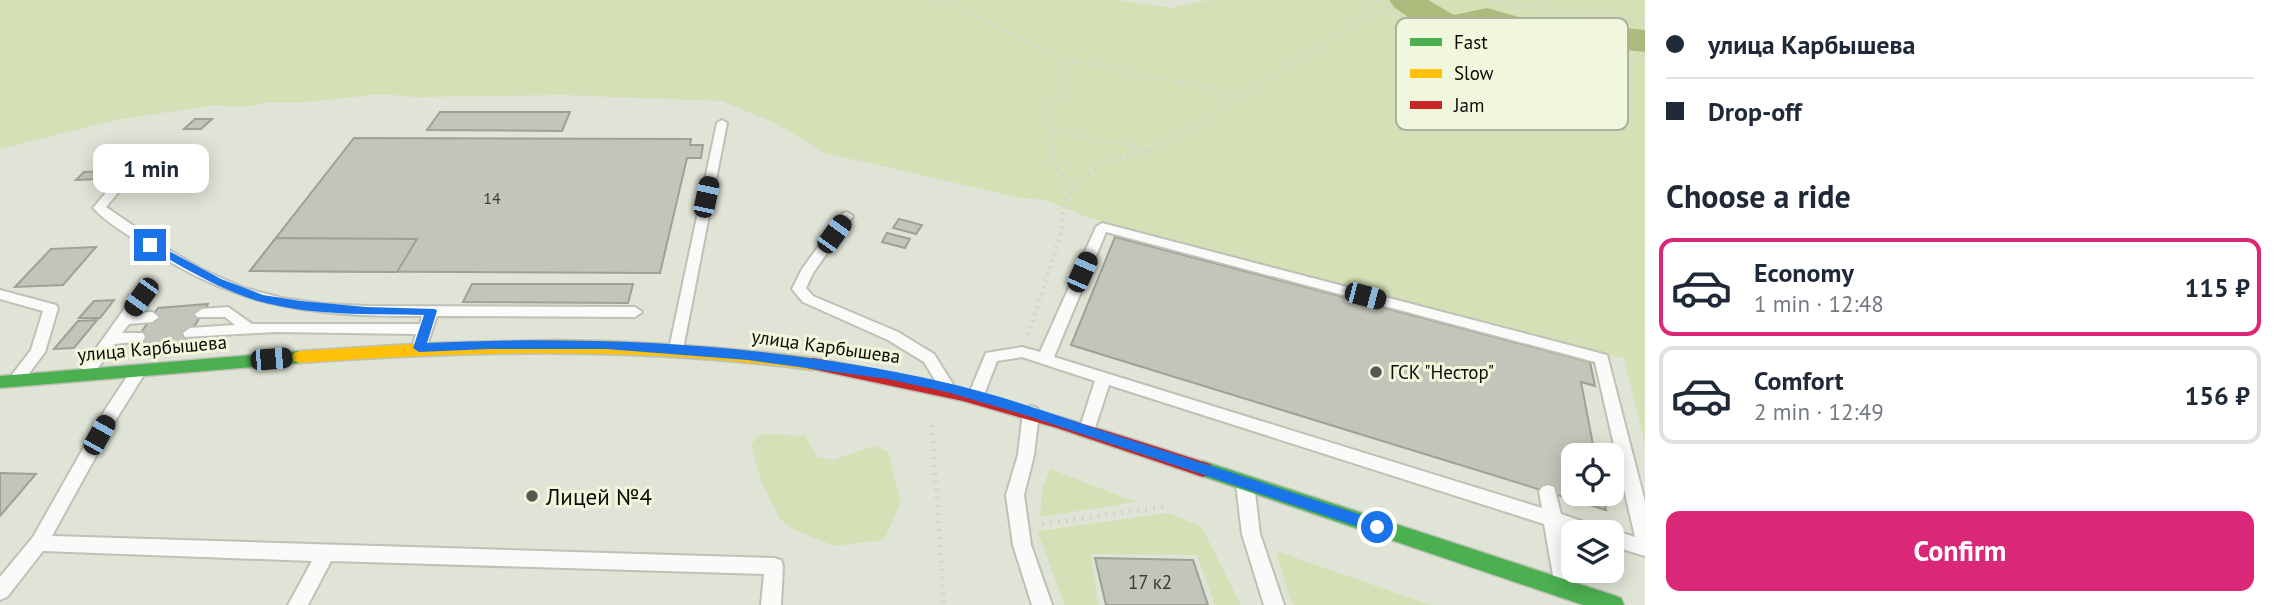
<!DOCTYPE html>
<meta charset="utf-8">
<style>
:root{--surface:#fff;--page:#f6f6f7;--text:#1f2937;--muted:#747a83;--line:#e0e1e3;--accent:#db2777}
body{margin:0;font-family:"PT Sans",sans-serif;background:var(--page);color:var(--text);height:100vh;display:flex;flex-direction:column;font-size:26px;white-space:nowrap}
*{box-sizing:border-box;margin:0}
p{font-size:23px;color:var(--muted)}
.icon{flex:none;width:38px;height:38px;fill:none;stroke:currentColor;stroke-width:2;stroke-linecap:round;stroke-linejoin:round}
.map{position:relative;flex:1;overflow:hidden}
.details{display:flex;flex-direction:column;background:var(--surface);width:630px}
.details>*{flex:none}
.banner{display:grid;align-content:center;height:154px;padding:0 21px;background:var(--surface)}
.tools{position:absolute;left:1561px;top:443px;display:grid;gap:14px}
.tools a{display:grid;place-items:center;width:63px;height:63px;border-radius:14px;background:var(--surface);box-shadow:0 4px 18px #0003;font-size:35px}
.end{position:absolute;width:32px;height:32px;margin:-16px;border:9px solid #1a73e8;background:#fff;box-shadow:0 0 0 4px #fff}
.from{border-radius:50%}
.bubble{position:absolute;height:49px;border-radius:14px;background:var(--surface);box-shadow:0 4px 18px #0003;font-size:23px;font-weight:700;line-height:49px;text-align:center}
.car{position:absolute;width:21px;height:42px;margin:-21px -10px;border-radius:9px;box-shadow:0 0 5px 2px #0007;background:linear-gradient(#222 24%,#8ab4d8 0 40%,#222 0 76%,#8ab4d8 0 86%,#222 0)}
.banner b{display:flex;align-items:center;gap:24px;height:66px;font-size:26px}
.banner b+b{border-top:2px solid var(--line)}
.banner i{width:18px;height:18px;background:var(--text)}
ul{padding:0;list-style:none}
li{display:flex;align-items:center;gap:21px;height:98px;margin:0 14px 10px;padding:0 7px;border:4px solid var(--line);border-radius:14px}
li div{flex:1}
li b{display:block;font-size:26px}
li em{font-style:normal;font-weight:700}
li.on{border-color:var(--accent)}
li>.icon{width:63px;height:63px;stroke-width:1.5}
h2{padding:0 21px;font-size:32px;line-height:84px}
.action{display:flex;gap:14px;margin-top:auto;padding:14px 21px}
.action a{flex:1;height:80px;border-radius:14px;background:var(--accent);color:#fff;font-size:28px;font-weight:700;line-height:80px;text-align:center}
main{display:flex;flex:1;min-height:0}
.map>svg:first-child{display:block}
.green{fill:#d4e0b5}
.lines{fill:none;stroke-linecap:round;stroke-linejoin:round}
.river{fill:#acba7c;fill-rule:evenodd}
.building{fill:#c2c5ba;stroke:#9da196;stroke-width:2}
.lane-casing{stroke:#bdc1b6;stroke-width:4}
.fast-casing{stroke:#bdc1b6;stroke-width:3}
.slow-casing{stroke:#bdc1b6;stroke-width:3}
.jam-casing{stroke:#bdc1b6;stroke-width:3}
.path-far2{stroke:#d2d4cf;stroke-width:3.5;stroke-dasharray:1 3.5;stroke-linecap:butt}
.path-far1{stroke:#d2d4cf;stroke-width:4.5;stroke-dasharray:2 5;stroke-linecap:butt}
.path{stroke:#d2d4cf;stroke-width:5;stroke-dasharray:2 6;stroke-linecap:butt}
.lane{fill:#fafbf9;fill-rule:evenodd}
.fast{fill:#4caf50;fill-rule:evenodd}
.slow{fill:#ffc107;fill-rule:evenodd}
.jam{fill:#c62828;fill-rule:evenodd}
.route{fill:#1a73e8}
.poi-dot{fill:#56594f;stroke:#f0f7dd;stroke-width:2.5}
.labels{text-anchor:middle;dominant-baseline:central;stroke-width:6;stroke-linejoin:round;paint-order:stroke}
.number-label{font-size:16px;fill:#3a3c33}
.street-label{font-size:19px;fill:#0c0e06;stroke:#f0f7dd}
.poi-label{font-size:19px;fill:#0c0e06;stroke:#f0f7dd;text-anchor:start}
.near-number-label{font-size:19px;fill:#3a3c33}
.near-poi-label{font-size:23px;fill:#0c0e06;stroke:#f0f7dd;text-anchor:start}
.key{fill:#f0f7dd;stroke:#acb19c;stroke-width:2}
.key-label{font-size:19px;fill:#0c0e06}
</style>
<main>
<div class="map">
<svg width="1645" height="605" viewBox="0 0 1645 605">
<rect width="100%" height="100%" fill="#e0e4d6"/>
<g class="green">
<polygon points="0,0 1118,0 1171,8 1207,0 1645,0 1645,444 1624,358 1089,218 1045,200 1020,198 825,153 775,123 722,101 562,95 415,97 382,94 297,103 268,102 245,107 214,105 116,120 0,149"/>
<polygon points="761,434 805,436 817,457 833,460 875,446 888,452 901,502 884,540 834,546 793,529 780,519 761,481 751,444"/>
<polygon points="1050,469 1136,502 1040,517 1042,490"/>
<polygon points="1168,513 1201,526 1241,605 1215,605 1197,555 1091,554 1098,605 1065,605 1037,531"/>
<polygon points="1276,551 1431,605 1295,605 1290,600"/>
</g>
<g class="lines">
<polygon class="river" points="1389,0 1428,0 1454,15 1487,8 1522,18 1645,30 1645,52 1518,39 1484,28 1460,37 1449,35 1420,26 1394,7"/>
</g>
<g class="building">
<polygon points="440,112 570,112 562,131 427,130"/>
<polygon points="195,119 212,119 201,129 184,129"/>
<polygon points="354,138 691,139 690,145 703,145 701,158 687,158 660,273 250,271"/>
<polygon points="109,171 102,179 76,180 84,172"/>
<polygon points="899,219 922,225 916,234 893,228"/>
<polygon points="887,233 910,239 905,248 882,242"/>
<polygon points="1115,237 1590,362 1595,386 1581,382 1595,455 1573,455 1573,494 1603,494 1606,510 1071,345"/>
<polygon points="276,238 417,239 397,272 250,271"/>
<polygon points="96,247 63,285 15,287 51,249"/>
<polygon points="472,284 633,284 628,303 463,302"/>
<polygon points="114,300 100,318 79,318 94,301"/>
<polygon points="208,304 184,343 131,347 158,308"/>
<polygon points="97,320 74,348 54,349 78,321"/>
<polygon points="0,473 36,474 0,516"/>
<polygon points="1095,558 1193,560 1208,605 1106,605"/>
</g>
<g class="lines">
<g class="lane-casing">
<g id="lane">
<polygon points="722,120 727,123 683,349 681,353 671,353 669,349 717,123"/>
<path d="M142,154L148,157L106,207L161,245L201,269L244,288L282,298L324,304L368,306L635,307L642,312L635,317L437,316L426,348L424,352H414L412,348L416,334L276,332L185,337L183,333L190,328L235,325L225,317H197L195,314L202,309L228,307L252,324H420L422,316C313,316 238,309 145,246C128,235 107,223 93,208L138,155Z"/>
<polygon points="847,212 853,216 813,273 806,288 813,296 898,332 934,354 954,386 951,390 941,390 924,362 888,340 803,302 792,289 802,269 843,213"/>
<polygon points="1102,223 1607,355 1645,502 1645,556 1612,546 1612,532 1607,532 1612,530 1635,537 1595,362 1106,232 1054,357 1542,508 1539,492 1542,487 1548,485 1554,487 1561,514 1599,527 1602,532 1573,533 1563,530 1572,581 1570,587 1563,589 1556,587 1554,581 1544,524 1109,385 1093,434 1087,436 1081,434 1079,430 1095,381 1022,357 997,361 982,400 970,400 968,396 986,353 1022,347 1040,352 1096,227"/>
<polygon points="0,290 56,305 58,308 45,352 21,384 11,384 8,380 31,350 43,311 0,299"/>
<polygon points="140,292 147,297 136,313 152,312 159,317 152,322 129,324 122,333 143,333 145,337 143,341 115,344 90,379 80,379 77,375 80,371 135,294"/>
<polygon points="139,365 144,366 147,370 117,418 52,536 774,558 781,560 783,566 781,605 761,605 764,574 331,561 308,605 288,605 312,561 43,551 7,597 0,600 0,577 33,537 105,410 134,366"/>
<polygon points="1031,406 1037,408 1039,412 1034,455 1024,495 1031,545 1052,605 1032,605 1013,545 1006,495 1018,455 1023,412 1025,408"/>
<polygon points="1245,477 1251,479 1254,484 1260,534 1284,605 1264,605 1242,534 1236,484 1239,479"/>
</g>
</g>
<g class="fast-casing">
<g id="fast">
<polygon points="300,351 306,353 308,357 306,361 300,363 0,388 0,376"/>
<polygon points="1203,461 1613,595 1621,598 1624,605 1583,605 1196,474 1193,469 1196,464"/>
</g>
</g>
<g class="slow-casing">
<path id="slow" d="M557,340C643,341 728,347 813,358L819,360L821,364L819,368L813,370C640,347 473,351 300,363L294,361L292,357L294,353L300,351L429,343Z"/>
</g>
<g class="jam-casing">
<path id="jam" d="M813,358C949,381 1079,421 1210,464L1213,469L1210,474L1203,477L1057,428L963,401L807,368L805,364L807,360Z"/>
</g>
<g class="path-far2">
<polyline points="939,0 1063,59 1050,133 1051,151"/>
<polyline points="1372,0 1410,19 1460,37 1544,45 1645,60"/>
<polyline points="1488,0 1645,22"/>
<polyline points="1063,59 1244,95"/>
<polyline points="1050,132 1146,148"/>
<polyline points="1144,151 1196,125 1302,56 1386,7"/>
</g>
<g class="path-far1">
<polyline points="1051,149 1055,165 1070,191"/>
<path d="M1028,335L1062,231C1062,172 1103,164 1149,149"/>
</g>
<g class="path">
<polyline points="932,425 944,605"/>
<polyline points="1042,524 1169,506"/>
</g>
<use href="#lane" class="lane"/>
<use href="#fast" class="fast"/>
<use href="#slow" class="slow"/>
<use href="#jam" class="jam"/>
</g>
<path class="route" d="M147,243H154L221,279L263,295L301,301L366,307L435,309L437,311L427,343C598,335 775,344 943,382C1001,395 1059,416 1115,435C1203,463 1290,492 1377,520L1385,527L1377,533L1028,416L947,392L888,379L748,360L606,349H489L419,352L413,348L424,315C370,314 311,316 258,301C218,289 183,267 147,247Z"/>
<g class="poi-dot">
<circle cx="1376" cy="372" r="7"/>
<circle cx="532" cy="496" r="7"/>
</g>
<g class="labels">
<g class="number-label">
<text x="492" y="198">14</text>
</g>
<g class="street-label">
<text transform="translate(826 346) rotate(8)">улица Карбышева</text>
<text transform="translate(152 348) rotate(-5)">улица Карбышева</text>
</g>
<g class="poi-label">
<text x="1390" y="372">ГСК "Нестор"</text>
</g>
<g class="near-number-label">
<text x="1150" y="582">17 к2</text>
</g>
<g class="near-poi-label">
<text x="546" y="496">Лицей №4</text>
</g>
</g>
<rect x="1396" y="18" width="232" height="112" rx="10" class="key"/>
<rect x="1410" y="38" width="32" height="8" fill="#4caf50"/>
<rect x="1410" y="69" width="32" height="9" fill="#ffc107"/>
<rect x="1410" y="101" width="32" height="8" fill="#c62828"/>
<g class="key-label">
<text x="1454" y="49">Fast</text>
<text x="1454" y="80">Slow</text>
<text x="1454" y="112">Jam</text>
</g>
</svg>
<div class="tools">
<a><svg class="icon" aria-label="locate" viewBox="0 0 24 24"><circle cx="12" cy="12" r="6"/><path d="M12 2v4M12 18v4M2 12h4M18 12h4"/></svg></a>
<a><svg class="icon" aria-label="layers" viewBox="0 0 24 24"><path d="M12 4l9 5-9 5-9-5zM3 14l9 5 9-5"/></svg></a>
</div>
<i class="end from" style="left:1377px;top:527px"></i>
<i class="end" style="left:150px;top:245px"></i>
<div class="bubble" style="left:93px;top:144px;width:116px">1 min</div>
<i class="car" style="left:706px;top:197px;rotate:12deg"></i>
<i class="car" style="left:834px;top:234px;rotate:36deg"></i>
<i class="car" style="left:1082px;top:272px;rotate:24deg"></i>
<i class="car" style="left:1365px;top:296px;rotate:105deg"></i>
<i class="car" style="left:141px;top:297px;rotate:216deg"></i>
<i class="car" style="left:271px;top:359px;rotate:85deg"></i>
<i class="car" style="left:99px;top:435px;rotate:29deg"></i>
</div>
<section class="details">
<div class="banner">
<b><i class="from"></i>улица Карбышева</b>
<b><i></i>Drop-off</b>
</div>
<h2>Choose a ride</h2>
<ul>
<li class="on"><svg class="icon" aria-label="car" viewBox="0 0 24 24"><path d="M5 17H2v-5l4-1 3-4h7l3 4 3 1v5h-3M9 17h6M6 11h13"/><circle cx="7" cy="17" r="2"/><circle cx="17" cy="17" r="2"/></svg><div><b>Economy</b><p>1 min · 12:48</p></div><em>115 ₽</em></li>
<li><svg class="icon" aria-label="car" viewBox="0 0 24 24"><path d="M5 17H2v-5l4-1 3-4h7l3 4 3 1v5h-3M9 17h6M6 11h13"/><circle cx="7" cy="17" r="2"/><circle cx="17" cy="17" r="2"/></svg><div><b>Comfort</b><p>2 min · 12:49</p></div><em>156 ₽</em></li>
</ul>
<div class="action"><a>Confirm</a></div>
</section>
</main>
